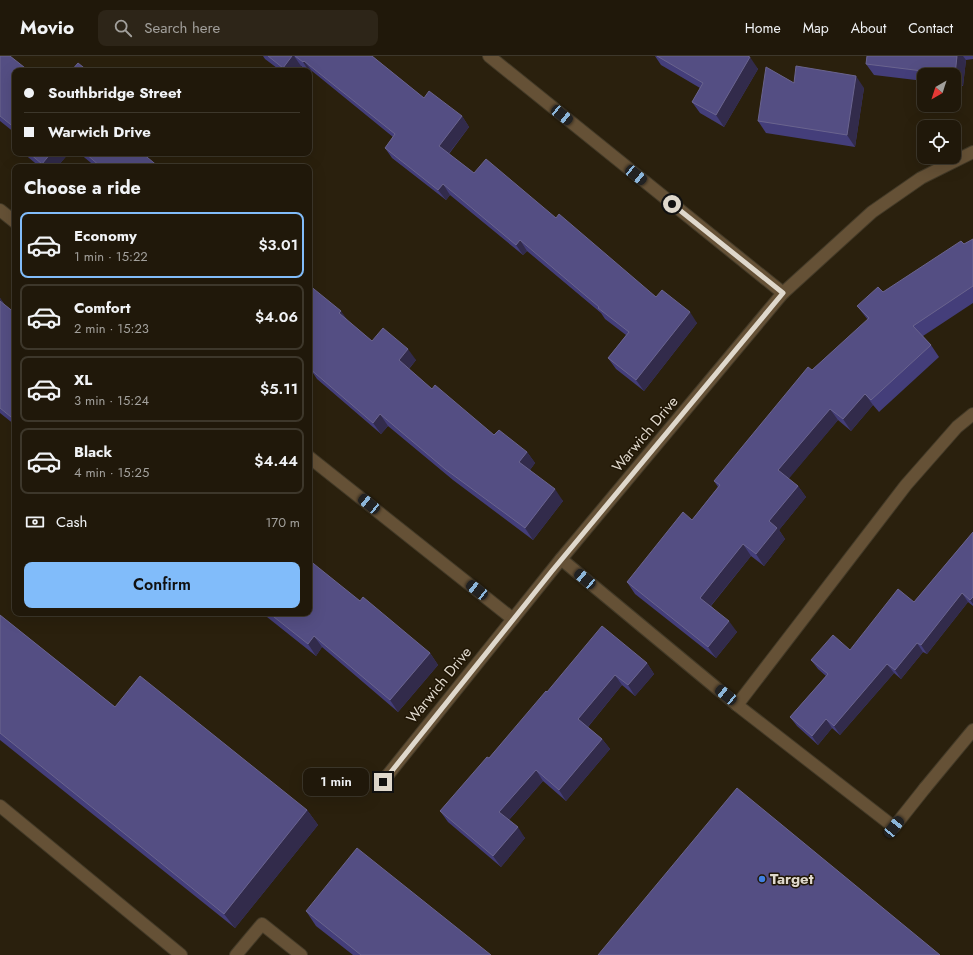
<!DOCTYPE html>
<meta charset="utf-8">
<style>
:root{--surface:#20180a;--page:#2d2518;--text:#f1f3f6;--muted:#a2a09c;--line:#3d372b;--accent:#81bcfa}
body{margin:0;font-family:Jost,sans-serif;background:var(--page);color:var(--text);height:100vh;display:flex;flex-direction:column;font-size:15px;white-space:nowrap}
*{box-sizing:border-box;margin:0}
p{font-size:13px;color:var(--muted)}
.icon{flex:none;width:22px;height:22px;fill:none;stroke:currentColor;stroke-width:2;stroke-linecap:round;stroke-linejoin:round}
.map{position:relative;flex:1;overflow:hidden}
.drawer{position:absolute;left:12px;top:108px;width:300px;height:452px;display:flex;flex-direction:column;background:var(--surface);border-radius:8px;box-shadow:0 4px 16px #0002,0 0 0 1px var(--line)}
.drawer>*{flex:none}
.top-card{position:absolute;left:12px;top:12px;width:300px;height:88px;border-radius:8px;box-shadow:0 4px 16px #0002,0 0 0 1px var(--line);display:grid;align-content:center;height:88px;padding:0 12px;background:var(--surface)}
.needle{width:26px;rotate:219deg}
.controls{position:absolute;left:917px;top:12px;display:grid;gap:8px}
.controls a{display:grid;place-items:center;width:44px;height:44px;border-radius:8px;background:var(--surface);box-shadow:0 4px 16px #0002,0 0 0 1px var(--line);font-size:20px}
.end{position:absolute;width:18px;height:18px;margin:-9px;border:5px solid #dfd8cc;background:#111;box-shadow:0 0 0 2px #111}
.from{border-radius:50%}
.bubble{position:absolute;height:28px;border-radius:8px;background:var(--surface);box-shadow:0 4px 16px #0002,0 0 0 1px var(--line);font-size:13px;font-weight:600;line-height:28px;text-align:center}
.car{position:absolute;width:12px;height:24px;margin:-12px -6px;border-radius:5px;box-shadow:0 0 3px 1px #0007;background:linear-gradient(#222 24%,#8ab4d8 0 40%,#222 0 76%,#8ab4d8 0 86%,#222 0)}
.top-card b{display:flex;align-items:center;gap:14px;height:38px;font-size:15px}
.top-card b+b{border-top:1px solid var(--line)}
.top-card i{width:10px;height:10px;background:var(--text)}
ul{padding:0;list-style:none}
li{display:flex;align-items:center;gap:12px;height:66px;margin:0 8px 6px;padding:0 4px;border:2px solid var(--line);border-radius:8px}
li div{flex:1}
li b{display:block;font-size:15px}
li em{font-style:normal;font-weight:600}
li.active{border-color:var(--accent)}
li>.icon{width:36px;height:36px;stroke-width:1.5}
h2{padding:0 12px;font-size:18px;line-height:48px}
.pay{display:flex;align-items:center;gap:10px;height:44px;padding:0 12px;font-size:15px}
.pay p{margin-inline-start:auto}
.primary-button{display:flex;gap:8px;margin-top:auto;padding:8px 12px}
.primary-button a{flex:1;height:46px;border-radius:8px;background:var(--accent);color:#111;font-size:16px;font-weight:600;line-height:46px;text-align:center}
header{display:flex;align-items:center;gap:24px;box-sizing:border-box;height:56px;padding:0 20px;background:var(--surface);border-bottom:1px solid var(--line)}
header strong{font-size:19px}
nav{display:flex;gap:22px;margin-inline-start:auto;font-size:14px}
.search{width:280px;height:36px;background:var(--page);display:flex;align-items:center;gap:10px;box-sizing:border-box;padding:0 14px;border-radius:8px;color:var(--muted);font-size:15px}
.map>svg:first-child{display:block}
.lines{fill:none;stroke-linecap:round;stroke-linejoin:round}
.lane-casing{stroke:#433a28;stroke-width:14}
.street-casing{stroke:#433a28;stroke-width:14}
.lane{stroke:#655136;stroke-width:12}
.street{stroke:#655136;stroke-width:12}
.wall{fill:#443e7a}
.shaded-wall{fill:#322b4b}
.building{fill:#544e83;stroke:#6a648e}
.route{stroke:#dfd8cc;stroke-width:5}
.shop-dot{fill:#3f7fe0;stroke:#201605;stroke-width:1.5}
.labels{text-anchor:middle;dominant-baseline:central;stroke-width:3;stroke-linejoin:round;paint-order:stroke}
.street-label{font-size:15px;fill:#dfd8cc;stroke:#201605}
.poi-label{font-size:15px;font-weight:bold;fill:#dfd8cc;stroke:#201605;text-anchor:start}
</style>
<header>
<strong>Movio</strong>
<div class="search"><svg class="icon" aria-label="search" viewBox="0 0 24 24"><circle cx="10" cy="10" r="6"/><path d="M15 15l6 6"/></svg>Search here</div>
<nav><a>Home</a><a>Map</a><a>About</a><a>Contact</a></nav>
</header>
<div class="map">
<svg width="973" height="899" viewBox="0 0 973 899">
<rect width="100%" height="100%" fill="#2a200d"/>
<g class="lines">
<g class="lane-casing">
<g id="lane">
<polyline points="561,503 737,649 894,771 925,732"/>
<polyline points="737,649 906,429 957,371 973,358"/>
<polyline points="0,750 181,899"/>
<polyline points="236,899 262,868 301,899"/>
</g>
</g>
<g class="street-casing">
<g id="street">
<polyline points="489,0 783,237"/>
<polyline points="0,154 15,166"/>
<polyline points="309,401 513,563"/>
<polyline points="383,725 561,503 783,237 872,156 921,122 973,96"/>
<polyline points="925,732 973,674"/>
</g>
</g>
<use href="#lane" class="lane"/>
<use href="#street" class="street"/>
</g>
<g class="wall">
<polygon points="0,0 15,15 15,77 0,65"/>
<polygon points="263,0 372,0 424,42 462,60 469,71 449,98 474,117 556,162 656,241 697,267 644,335 616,313 608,302 626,279 605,263 601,257 527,195 523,199 450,139 446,144 392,102 385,92 393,81 312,15 310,17 309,16 309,15 307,15 301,10 296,15 281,15 265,3"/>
<polygon points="655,0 747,0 758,13 724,71 700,57 692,46 700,32 661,9"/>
<polygon points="867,0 973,0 973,3 966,4 963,30 954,29 954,19 924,19 924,25 874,19 866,8"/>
<polygon points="794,27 864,32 855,91 766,77 758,65"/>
<polygon points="23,97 69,97 57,111 40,111"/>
<polygon points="79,97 142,97 159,111 96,111"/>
<polygon points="973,183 973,247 923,280 931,289 939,301 879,356 873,349 851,375 838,364 788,423 798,430 806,441 779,474 785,483 764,510 751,500 711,550 737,576 716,602 635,538 627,526 692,464 718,431 714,425 812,314 868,264 857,250 883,236 964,188"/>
<polygon points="309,229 348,265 372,285 416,304 409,313 432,333 494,379 527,396 535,407 530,414 563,445 533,484 453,424 388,370 381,378 317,323 313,317 309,314"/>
<polygon points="0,242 5,249 15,257 15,369 0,357"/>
<polygon points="973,476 973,550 968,546 927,598 923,596 901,623 894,617 840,679 832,672 818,689 797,670 790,661 826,620 818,613 811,604 850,594 914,546"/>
<polygon points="360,545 430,597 438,609 398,656 322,591 316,600 262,557 309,557"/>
<polygon points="0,559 115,651 307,754 318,769 235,872 0,684"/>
<polygon points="647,607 654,618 635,640 622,629 588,671 602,683 610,693 566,745 543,725 509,764 525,782 501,811 448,766 440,755 489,702 547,636"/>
<polygon points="306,855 491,899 353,899 316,870"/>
</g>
<g class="shaded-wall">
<polygon points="292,0 294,0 301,10 296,15 285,15 283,12"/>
<polygon points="957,0 963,0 966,4 963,30 955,19"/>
<polygon points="750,1 758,13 724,71 716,59"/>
<polygon points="304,5 312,15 310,17 303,6"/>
<polygon points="856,20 864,32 855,91 847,79"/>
<polygon points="462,60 469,71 446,101 439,90"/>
<polygon points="51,97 69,97 57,111 44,111 42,108"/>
<polygon points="443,128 450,139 446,144 438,134"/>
<polygon points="520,184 527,195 523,199 516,189"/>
<polygon points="0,242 6,251 0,248"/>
<polygon points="341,255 349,266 339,257"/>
<polygon points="690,256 697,267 644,335 636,324"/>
<polygon points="408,293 416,304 407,315 399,304"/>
<polygon points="865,338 873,349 851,375 843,363"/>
<polygon points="830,353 838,364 786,426 778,414"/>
<polygon points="15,356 15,367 11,361"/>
<polygon points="380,358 388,370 381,378 373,367"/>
<polygon points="527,396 535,407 527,418 519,406"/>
<polygon points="798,430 806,441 779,474 785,483 764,510 756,498 769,465"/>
<polygon points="555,433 563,445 533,484 525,472"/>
<polygon points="743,488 751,500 708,553 700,542"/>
<polygon points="962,537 968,546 927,598 921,589"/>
<polygon points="973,541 973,548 970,544"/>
<polygon points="729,565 737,576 716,602 708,591"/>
<polygon points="314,580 322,591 316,600 308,588"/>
<polygon points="917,587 923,596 901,623 895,614"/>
<polygon points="430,597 438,609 398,656 390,644"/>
<polygon points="647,607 654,618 635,640 628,629"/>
<polygon points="887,608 894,617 840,679 834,670"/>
<polygon points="615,619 622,629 586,673 578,663"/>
<polygon points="826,663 832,672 818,689 812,680"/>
<polygon points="602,683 610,693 566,745 559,734"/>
<polygon points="536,714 543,725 507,766 499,756"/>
<polygon points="307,754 318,769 235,872 224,858"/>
<polygon points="518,771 525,782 501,811 493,800"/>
</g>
<g class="building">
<polygon points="0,0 10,0 29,15 15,15 15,72 0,60"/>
<polygon points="268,0 292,0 283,12"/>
<polygon points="295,0 372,0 424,42 429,35 462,60 439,90 474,117 486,103 556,162 559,158 656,241 662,234 690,256 636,324 608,302 629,276 598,252 599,251 520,184 516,189 443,128 438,134 385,92 395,78 304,5 303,6"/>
<polygon points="657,0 747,0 750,1 716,59 692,46 703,27"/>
<polygon points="867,0 957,0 955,19 866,8"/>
<polygon points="78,7 88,15 71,15"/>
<polygon points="796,10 856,20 847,79 758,65 766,11 794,27"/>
<polygon points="29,97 51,97 42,108"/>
<polygon points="85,97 142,97 159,111 101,111"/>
<polygon points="973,183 973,230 913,270 931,289 871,344 865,338 843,363 830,353 778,414 798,430 769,465 777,472 756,498 743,488 700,542 729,565 708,591 627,526 683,456 692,464 720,429 714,425 808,311 812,314 869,262 857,250 878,231 883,236 961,185 964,188"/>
<polygon points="309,229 341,255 339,257 372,285 383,272 408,293 399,304 432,333 435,329 494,379 499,374 527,396 519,406 555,433 525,472 445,413 380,358 373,367 309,312 310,310 309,309"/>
<polygon points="0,245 15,257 15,356 11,361 0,352"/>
<polygon points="973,476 973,541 970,544 962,537 921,589 917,587 895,614 887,608 834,670 826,663 812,680 790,661 828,618 811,604 833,579 850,594 898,533 914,546"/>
<polygon points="309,504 360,545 363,541 430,597 390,644 314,580 308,588 269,557 309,557"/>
<polygon points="0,559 115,651 140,620 307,754 224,858 0,677"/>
<polygon points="602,570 647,607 628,629 615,619 578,663 602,683 559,734 536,714 499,756 518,771 493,800 440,755 487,701 489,702 546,635 547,636"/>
<polygon points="737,732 940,899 598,899"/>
<polygon points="357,792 491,899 361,899 306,855"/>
</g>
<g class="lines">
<polyline class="route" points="383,726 552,515 783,237 672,148"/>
</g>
<circle class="shop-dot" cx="762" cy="823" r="4"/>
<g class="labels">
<g class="street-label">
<text transform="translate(645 378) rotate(-50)">Warwich Drive</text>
<text transform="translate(439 629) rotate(-51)">Warwich Drive</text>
</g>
<g class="poi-label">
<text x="770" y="823">Target</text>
</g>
</g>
</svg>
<div class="controls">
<a><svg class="needle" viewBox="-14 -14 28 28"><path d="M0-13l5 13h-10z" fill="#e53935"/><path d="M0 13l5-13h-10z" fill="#a2a09c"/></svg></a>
<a><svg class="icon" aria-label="locate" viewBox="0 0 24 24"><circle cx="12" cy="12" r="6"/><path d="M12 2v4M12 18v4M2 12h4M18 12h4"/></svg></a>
</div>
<i class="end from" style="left:672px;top:148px"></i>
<i class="end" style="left:383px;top:726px"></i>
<div class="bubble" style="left:303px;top:712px;width:66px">1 min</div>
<i class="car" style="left:562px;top:59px;rotate:129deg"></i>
<i class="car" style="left:636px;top:119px;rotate:129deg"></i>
<i class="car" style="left:369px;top:448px;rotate:309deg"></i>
<i class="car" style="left:585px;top:523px;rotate:310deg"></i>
<i class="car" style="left:477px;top:534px;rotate:308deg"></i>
<i class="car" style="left:726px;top:639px;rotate:309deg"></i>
<i class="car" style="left:894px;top:771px;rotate:39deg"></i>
<div class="top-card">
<b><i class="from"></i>Southbridge Street</b>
<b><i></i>Warwich Drive</b>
</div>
<section class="drawer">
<h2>Choose a ride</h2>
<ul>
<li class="active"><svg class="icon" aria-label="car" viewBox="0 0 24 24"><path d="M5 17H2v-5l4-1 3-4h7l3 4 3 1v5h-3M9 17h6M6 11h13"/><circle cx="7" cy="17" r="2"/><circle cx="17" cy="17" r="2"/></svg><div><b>Economy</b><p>1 min · 15:22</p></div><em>$3.01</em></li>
<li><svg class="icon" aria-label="car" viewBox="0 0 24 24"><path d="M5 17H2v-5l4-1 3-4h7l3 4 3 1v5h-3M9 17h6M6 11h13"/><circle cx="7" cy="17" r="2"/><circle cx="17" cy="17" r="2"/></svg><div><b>Comfort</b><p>2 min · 15:23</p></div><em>$4.06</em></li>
<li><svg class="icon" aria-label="car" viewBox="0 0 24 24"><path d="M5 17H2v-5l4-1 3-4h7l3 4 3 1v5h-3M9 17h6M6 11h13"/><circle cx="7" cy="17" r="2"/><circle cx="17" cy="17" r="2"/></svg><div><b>XL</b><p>3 min · 15:24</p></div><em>$5.11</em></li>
<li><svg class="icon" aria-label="car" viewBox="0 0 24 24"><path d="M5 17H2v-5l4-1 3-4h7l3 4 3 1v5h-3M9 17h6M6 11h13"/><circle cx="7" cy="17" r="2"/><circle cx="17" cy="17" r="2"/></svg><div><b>Black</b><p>4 min · 15:25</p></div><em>$4.44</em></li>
</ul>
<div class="pay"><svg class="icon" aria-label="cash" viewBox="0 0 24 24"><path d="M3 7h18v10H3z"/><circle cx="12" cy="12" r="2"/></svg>Cash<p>170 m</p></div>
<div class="primary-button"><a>Confirm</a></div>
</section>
</div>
